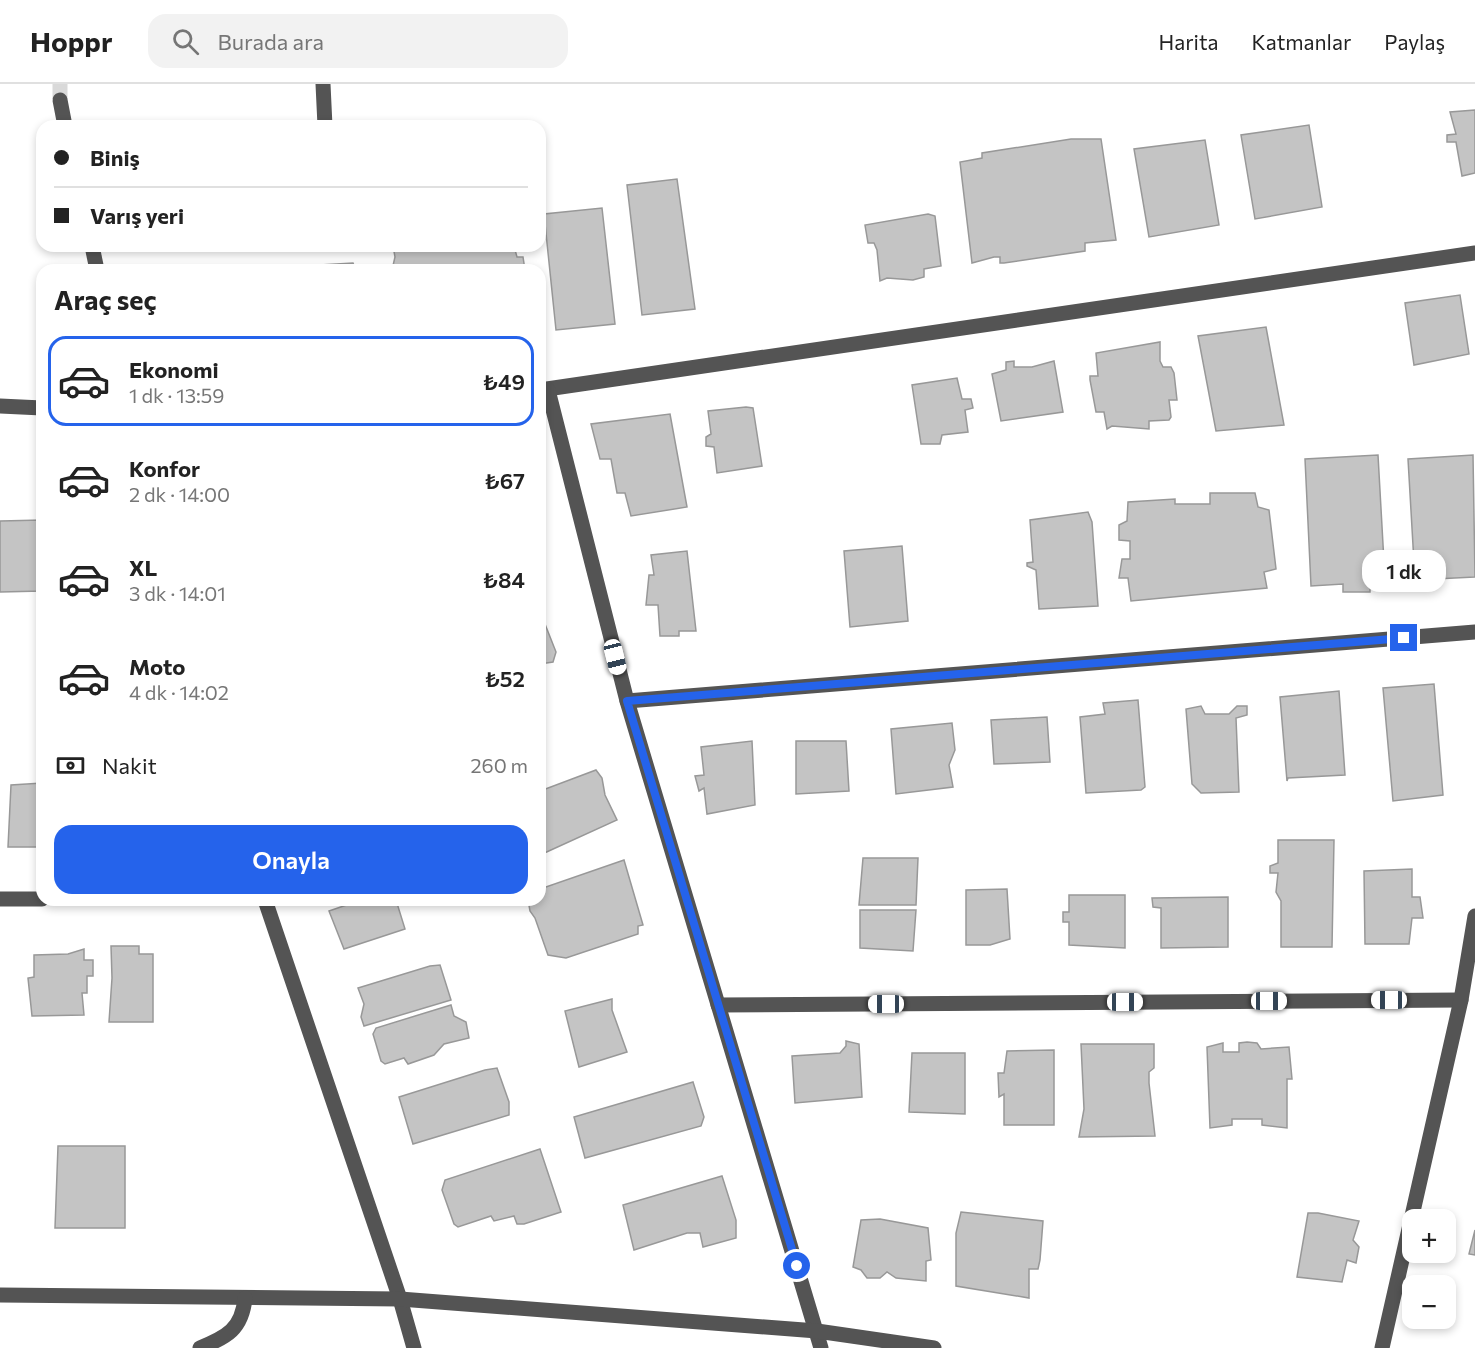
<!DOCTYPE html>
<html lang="tr">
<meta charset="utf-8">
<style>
:root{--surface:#fff;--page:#f2f2f2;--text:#222;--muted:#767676;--line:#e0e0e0;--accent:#2563eb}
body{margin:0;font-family:Commissioner,sans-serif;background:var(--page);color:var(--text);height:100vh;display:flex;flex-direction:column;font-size:22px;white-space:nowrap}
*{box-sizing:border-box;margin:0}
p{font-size:20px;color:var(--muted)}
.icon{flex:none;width:33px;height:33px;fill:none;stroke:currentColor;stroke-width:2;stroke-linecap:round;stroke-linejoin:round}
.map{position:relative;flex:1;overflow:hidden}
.side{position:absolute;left:36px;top:180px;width:510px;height:642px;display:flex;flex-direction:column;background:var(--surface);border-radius:18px;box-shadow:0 3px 9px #0003}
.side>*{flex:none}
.hud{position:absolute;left:36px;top:36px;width:510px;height:132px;border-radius:18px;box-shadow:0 3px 9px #0003;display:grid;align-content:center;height:132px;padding:0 18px;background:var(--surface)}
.controls{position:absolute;left:1402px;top:1125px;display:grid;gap:12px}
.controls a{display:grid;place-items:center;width:54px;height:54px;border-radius:12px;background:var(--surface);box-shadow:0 3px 9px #0003;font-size:30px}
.end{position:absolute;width:27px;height:27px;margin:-14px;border:8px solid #2563eb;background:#fff;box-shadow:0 0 0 3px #fff}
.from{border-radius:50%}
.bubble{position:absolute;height:42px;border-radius:18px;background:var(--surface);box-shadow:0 3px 9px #0003;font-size:20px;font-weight:600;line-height:42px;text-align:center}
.car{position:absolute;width:18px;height:36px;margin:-18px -9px;border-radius:8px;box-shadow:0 0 4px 2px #0007;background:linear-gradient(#fff 24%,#345 0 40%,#fff 0 76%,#345 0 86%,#fff 0)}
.hud b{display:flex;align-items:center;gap:21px;height:57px;font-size:22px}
.hud b+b{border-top:2px solid var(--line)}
.hud i{width:15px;height:15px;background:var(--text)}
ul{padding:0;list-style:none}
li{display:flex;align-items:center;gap:18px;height:90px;margin:0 12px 9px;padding:0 6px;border:3px solid transparent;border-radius:18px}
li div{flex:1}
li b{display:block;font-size:22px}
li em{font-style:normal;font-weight:600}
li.active{border-color:var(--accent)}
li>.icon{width:54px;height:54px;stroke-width:1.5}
h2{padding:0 18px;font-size:27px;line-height:72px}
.pay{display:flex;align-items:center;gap:15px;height:66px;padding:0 18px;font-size:22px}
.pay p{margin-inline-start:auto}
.action{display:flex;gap:12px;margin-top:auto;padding:12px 18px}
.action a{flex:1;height:69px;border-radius:18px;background:var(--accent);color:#fff;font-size:24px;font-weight:600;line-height:69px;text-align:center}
header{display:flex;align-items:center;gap:36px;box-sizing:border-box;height:84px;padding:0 30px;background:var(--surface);border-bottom:2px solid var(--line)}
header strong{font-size:28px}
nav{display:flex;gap:33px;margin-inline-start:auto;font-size:21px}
.search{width:420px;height:54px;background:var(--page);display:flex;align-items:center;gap:15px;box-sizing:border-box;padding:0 21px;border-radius:18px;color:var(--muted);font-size:22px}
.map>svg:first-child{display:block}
.building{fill:#c4c4c4;stroke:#989898;stroke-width:1.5}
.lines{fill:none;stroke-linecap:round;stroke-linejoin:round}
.minor-tunnel{stroke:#d9d9d9;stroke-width:15;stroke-dasharray:15 8;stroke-linecap:butt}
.minor{stroke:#545454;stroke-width:15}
.route{stroke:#2563eb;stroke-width:8}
</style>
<header>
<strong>Hoppr</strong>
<div class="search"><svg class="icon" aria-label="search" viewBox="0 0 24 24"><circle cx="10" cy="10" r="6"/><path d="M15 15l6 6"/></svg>Burada ara</div>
<nav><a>Harita</a><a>Katmanlar</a><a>Paylaş</a></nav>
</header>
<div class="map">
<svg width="1475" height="1264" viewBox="0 0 1475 1264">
<rect width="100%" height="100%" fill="#fff"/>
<g class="building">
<polygon points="1475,26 1475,89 1462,92 1456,58 1447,58 1447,51 1456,50 1450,28"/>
<polygon points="1309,41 1322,123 1255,135 1241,51"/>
<polygon points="1071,55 1101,55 1116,156 1085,159 1085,167 1004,179 1000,179 1000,173 994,173 972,179 960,78 982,74 982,69"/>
<polygon points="1205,56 1219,141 1149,153 1134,65"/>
<polygon points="677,95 695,225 642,231 627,101"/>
<polygon points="602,124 615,240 556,246 544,130"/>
<polygon points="928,130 935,132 941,182 924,185 924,193 913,196 887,194 880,197 877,166 874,159 868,159 865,141"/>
<polygon points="393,162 514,162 517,173 523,173 525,186 392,186 395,173"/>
<polygon points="353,179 356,186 304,186 303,182"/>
<polygon points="1460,211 1469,270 1414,281 1405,219"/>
<polygon points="1266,243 1284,341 1216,347 1198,252"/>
<polygon points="1160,258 1160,277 1163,283 1171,283 1174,289 1177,316 1169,316 1171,333 1169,336 1149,337 1149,345 1112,342 1107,345 1104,328 1096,328 1090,296 1090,292 1098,292 1096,269"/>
<polygon points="1014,277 1014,283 1032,283 1054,277 1063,328 1001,337 992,290 1006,286 1006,278"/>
<polygon points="957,294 962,315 971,315 973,324 965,326 968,348 942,351 940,360 921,360 912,301"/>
<polygon points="746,323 753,324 762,382 717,389 714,363 706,362 706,353 711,350 708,327"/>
<polygon points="670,330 687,423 631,432 625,409 617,409 611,375 600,375 591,340"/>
<polygon points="1378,371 1385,496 1370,497 1370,508 1343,508 1343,500 1311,502 1305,375"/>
<polygon points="1473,371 1475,493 1415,496 1408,375"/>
<polygon points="1210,409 1255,409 1258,423 1269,426 1276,485 1264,488 1267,504 1131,517 1128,494 1119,494 1122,475 1130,475 1130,457 1119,456 1119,441 1127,437 1128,418 1175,415 1175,420 1210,420"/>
<polygon points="1088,428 1092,438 1098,522 1039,525 1036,486 1027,482 1027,479 1033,478 1030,436"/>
<polygon points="42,436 42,507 0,508 0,437"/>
<polygon points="902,462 908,537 850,543 844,467"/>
<polygon points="687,467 696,547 679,547 679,552 660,552 658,521 646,521 649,491 654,491 651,471"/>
<polygon points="543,535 556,568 553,578 540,580 540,536"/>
<polygon points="1434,600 1443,711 1393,717 1383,604"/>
<polygon points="1339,607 1345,691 1288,694 1287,697 1280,613"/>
<polygon points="1138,616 1145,703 1141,706 1086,709 1080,633 1105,630 1103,619"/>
<polygon points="1201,622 1205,630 1229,630 1237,622 1247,622 1247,631 1236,634 1239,708 1201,709 1192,700 1186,625"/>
<polygon points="1047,633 1050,678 994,680 991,636"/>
<polygon points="952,639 955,666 949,681 953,703 896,710 891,645"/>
<polygon points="752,657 755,721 707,730 704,704 699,707 695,692 704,691 701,663"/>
<polygon points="796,657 846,657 849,707 796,710"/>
<polygon points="596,686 602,694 605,711 617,736 540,771 540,707"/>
<polygon points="42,699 42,763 8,763 11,701"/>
<polygon points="1278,756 1334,756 1332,863 1281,863 1281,817 1276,808 1278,789 1270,789 1270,782 1278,779"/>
<polygon points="863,774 918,774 916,821 859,821"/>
<polygon points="624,776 643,841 638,842 638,850 566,874 548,871 535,834 530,827 528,816 540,816 540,805"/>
<polygon points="1412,785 1412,813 1420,813 1423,834 1412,834 1409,860 1365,860 1364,787"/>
<polygon points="1007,805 1010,855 990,861 966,861 966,806"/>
<polygon points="1069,811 1125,811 1125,864 1069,861 1069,838 1063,838 1063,828 1069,828"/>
<polygon points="1228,813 1228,863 1161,864 1161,824 1153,823 1152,814"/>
<polygon points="361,816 396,816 405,845 344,865 329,827"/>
<polygon points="860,826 916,826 913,867 860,864"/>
<polygon points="111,862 139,862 139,870 153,870 153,938 109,938 112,894"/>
<polygon points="84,865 84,876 93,876 93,892 87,892 87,909 82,909 84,931 32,932 28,894 34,893 34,871 68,870"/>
<polygon points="440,881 451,916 364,942 361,933 364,920 358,904 430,882"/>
<polygon points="612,915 612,926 627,968 579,983 565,927"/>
<polygon points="451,921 454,932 466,938 469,954 444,960 434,971 408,980 404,974 385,980 381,977 373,950 376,944"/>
<polygon points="846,957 859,960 862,1013 795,1019 792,972 840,969 846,962"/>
<polygon points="1247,958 1257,959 1261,965 1289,963 1292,995 1287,995 1287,1044 1262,1041 1262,1035 1232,1035 1232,1041 1210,1044 1207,963 1223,959 1223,968 1239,968 1239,959"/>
<polygon points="1081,960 1154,960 1154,984 1149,988 1149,999 1155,1052 1079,1053 1084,1025"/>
<polygon points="1054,966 1054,1041 1004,1041 1004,1010 999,1013 998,989 1004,989 1007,967"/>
<polygon points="912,969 965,969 965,1030 909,1028"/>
<polygon points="497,984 509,1018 509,1031 413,1060 399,1013 485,986"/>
<polygon points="693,998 704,1033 701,1042 585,1074 574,1033"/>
<polygon points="58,1062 125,1062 125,1144 55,1144"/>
<polygon points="540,1065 561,1128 524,1140 517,1140 514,1132 494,1137 491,1132 458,1143 454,1140 442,1106 445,1096"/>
<polygon points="722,1092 736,1136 736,1154 703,1163 700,1149 687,1149 634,1166 623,1121"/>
<polygon points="961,1128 1043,1137 1040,1176 1038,1185 1029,1185 1029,1214 956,1202 956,1149"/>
<polygon points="1308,1129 1318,1129 1359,1137 1353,1156 1359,1163 1356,1179 1347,1176 1342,1198 1297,1193"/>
<polygon points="880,1135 928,1144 931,1176 926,1177 926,1197 896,1194 887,1188 880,1194 867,1194 861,1186 853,1183 861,1136"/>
<polygon points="1475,1146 1475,1171 1469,1170"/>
</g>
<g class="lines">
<polyline class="minor-tunnel" points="60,0 60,16"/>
<g class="minor">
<polyline points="323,0 325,42"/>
<polyline points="60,16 65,42"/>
<polyline points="92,162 97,186"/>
<polyline points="540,306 1475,169"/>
<polyline points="548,306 627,617 821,1264"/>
<polyline points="0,322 42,324"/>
<polyline points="627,617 1475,548"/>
<polyline points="0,815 42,815"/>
<polyline points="265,816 400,1215 414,1264"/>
<polyline points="718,921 1461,916"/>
<polyline points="0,1211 400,1215 817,1247 934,1264"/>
<path d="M200,1264C227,1253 242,1245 245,1214"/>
<polyline points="1382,1264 1461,916 1475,832"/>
</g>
</g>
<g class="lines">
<polyline class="route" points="797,1182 627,617 1404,554"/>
</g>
</svg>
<div class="controls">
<a>+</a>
<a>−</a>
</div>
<i class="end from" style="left:797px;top:1182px"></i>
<i class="end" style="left:1404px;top:554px"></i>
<div class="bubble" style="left:1362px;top:466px;width:84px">1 dk</div>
<i class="car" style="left:615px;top:573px;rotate:166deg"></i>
<i class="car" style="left:1389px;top:916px;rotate:270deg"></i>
<i class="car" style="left:1269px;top:917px;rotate:90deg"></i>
<i class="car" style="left:1125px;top:918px;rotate:90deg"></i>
<i class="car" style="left:886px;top:920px;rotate:270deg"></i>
<div class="hud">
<b><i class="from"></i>Biniş</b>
<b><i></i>Varış yeri</b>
</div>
<section class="side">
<h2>Araç seç</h2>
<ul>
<li class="active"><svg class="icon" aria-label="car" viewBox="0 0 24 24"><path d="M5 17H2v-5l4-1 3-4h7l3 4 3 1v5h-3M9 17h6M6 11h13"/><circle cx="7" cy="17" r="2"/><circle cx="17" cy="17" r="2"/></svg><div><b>Ekonomi</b><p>1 dk · 13:59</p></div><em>₺49</em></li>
<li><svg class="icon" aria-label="car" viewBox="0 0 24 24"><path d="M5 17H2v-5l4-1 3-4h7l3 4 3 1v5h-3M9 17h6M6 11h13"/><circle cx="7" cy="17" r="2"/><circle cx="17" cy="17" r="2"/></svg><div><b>Konfor</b><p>2 dk · 14:00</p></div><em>₺67</em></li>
<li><svg class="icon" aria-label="car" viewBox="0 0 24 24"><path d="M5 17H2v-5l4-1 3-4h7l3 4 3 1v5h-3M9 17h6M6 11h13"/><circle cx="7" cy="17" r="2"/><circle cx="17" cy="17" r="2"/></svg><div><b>XL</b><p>3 dk · 14:01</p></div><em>₺84</em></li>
<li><svg class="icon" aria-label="car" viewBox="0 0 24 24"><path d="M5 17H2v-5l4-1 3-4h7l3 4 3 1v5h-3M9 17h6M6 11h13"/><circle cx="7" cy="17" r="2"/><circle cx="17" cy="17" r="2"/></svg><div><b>Moto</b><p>4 dk · 14:02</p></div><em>₺52</em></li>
</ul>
<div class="pay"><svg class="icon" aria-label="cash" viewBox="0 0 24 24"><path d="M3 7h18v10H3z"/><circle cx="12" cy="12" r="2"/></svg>Nakit<p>260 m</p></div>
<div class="action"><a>Onayla</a></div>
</section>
</div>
